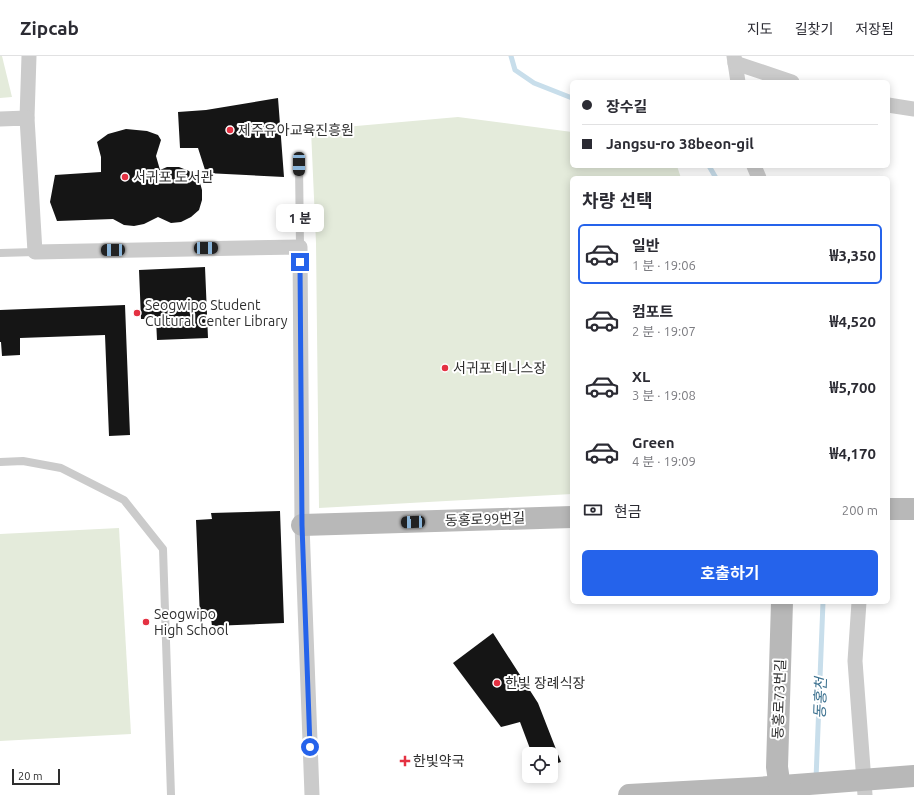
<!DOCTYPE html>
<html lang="ko">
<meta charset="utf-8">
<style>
:root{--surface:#fff;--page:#f2f2f3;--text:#2b2b33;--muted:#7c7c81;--line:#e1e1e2;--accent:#2563eb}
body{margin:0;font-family:Ubuntu,"Noto Sans KR",sans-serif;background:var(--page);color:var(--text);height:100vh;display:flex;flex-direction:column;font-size:15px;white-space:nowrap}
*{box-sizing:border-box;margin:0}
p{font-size:13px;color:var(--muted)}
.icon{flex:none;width:22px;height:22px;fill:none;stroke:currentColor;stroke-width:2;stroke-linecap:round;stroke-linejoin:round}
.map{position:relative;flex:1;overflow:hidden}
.details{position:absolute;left:570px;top:120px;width:320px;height:428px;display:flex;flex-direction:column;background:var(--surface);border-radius:6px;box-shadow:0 2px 10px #0003}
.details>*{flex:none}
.banner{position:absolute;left:570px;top:24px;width:320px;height:88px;border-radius:6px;box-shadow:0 2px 10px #0003;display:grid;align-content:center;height:88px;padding:0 12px;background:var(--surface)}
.controls{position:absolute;left:522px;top:691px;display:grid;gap:8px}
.controls a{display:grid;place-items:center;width:36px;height:36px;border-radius:6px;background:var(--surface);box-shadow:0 2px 10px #0003;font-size:20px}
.scale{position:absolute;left:12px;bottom:10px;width:48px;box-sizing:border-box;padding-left:4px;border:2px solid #2e2e2e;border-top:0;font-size:11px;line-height:14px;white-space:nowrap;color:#2e2e2e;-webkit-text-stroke:3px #fff;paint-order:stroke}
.end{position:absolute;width:18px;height:18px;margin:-9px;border:5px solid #2563eb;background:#fff;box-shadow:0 0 0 2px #fff}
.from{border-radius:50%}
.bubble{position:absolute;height:28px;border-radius:6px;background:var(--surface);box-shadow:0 2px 10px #0003;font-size:13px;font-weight:700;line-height:28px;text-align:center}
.car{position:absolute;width:12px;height:24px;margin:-12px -6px;border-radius:5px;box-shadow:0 0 3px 1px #0007;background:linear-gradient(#222 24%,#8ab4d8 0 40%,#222 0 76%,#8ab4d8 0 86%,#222 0)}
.banner b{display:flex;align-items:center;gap:14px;height:38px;font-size:15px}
.banner b+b{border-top:1px solid var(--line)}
.banner i{width:10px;height:10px;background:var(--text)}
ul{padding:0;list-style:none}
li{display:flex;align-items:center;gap:12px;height:60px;margin:0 8px 6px;padding:0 4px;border:2px solid transparent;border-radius:6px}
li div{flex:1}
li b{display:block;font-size:15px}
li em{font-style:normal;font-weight:700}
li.current{border-color:var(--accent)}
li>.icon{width:36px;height:36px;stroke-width:1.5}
h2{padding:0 12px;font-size:18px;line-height:48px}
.pay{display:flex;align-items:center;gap:10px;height:44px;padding:0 12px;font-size:15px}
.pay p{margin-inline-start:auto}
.primary-button{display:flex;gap:8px;margin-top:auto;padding:8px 12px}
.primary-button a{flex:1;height:46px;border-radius:6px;background:var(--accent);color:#fff;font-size:16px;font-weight:700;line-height:46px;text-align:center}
header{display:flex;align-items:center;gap:24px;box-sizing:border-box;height:56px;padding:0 20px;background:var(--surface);border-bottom:1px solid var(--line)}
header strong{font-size:19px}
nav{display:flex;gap:22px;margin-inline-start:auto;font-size:14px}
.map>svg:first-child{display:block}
.green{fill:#e4ebdb}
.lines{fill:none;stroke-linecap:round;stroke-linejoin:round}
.stream{stroke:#c8deeb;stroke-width:5}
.building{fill:#151515}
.lane{stroke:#cbcbcb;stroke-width:8}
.street{stroke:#cbcbcb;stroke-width:15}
.secondary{stroke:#b8b8b8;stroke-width:22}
.route{stroke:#2563eb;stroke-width:5}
.poi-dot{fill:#e43142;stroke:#fff;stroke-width:1.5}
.labels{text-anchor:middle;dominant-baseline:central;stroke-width:4;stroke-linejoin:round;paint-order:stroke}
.poi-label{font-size:14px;fill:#2e2e2e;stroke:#fff;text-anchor:start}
.street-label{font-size:14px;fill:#2e2e2e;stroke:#fff}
.water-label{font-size:15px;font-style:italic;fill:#3c718f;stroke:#fff}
</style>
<header>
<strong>Zipcab</strong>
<nav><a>지도</a><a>길찾기</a><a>저장됨</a></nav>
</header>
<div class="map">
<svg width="914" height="739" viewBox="0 0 914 739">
<rect width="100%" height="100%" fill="#fff"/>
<g class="green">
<polygon points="0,0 2,0 12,41 0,42"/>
<polygon points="458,61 572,76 572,110 677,110 681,122 572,122 572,438 319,452 316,187 311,74"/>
<polygon points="119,472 131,678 0,685 0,478"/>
</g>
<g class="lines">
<g class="stream">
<polyline points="511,0 515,14 534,27 572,42"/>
<polyline points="709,110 716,122"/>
<polyline points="816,723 823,546"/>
</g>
</g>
<g class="building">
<polygon points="278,42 284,121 206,117 198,92 180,92 178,56 206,54"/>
<polygon points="126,73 147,75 158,79 161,84 156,100 160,114 167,111 179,111 189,115 199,123 202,134 202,144 199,154 191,161 181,166 171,167 158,161 144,168 134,170 124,169 113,163 57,165 50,146 55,119 101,116 101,101 97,86 108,78"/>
<polygon points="205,211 208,282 157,284 156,263 141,263 139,214"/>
<polygon points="125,249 130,379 109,380 105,279 20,282 20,299 2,300 1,286 0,286 0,254"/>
<polygon points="280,455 284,567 212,570 211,562 200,562 196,464 212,463 211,457"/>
<polygon points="493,577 538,647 561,706 551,709 551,698 532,698 520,666 501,671 453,607"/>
</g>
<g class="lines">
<g class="lane">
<polyline points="299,108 300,191"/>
<polyline points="0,197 35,196"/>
<polyline points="0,406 23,405 61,412 124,444 163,493 171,739"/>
</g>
<g class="street">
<polyline points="734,0 738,26"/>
<polyline points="735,7 792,26"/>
<polyline points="888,49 914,53"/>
<polyline points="27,62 29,0"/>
<polyline points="0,63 27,62 35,196 300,191 302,469 312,739"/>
<polyline points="754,110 759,122"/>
<polyline points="859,546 855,605 865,739"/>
</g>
<g class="secondary">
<polyline points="888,453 914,453"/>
<polyline points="302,469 572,461"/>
<polyline points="629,739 757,732 914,720"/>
<polyline points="781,739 777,711 782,546"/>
</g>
</g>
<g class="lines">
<polyline class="route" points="300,206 302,469 310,691"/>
</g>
<g class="poi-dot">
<circle cx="230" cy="74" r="4"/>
<circle cx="125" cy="121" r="4"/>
<circle cx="137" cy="257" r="4"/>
<circle cx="445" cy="312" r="4"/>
<circle cx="146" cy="566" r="4"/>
<circle cx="497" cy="627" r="4"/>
<path d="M403 699h4v4h4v4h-4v4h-4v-4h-4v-4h4z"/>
</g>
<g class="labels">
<g class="poi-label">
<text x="238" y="74">제주유아교육진흥원</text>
<text x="133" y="121">서귀포 도서관</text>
<text x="145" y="249">Seogwipo Student<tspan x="145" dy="16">Cultural Center Library</tspan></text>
<text x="453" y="312">서귀포 테니스장</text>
<text x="154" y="558">Seogwipo<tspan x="154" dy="16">High School</tspan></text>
<text x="505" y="627">한빛 장례식장</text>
<text x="413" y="705">한빛약국</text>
</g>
<g class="street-label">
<text transform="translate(485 463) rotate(-2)">동홍로99번길</text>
<text transform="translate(779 643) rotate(-88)">동홍로73번길</text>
</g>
<g class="water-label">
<text transform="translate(820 642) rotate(-88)">동홍천</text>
</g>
</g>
</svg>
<div class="controls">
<a><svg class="icon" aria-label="locate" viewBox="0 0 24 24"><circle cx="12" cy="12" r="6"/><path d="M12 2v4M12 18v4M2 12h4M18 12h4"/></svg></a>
</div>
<div class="scale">20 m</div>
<i class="end from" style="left:310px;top:691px"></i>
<i class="end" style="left:300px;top:206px"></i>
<div class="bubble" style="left:276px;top:148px;width:48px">1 분</div>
<i class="car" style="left:299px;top:108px;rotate:180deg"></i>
<i class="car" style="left:206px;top:192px;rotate:89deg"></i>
<i class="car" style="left:113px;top:194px;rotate:269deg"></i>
<i class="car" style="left:413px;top:466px;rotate:268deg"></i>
<div class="banner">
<b><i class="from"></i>장수길</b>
<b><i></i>Jangsu-ro 38beon-gil</b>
</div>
<section class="details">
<h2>차량 선택</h2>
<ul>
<li class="current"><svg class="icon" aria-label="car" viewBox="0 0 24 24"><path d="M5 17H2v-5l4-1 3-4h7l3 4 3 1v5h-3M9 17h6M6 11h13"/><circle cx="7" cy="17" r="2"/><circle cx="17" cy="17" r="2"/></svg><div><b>일반</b><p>1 분 · 19:06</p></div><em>₩3,350</em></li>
<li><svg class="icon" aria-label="car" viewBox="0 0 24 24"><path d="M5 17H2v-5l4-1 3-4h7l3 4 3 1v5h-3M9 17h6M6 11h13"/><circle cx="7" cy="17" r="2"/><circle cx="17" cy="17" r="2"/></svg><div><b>컴포트</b><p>2 분 · 19:07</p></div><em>₩4,520</em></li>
<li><svg class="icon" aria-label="car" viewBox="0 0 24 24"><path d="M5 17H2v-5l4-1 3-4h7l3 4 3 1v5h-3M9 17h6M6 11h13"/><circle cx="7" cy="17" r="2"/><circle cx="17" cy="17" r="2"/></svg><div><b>XL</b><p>3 분 · 19:08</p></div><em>₩5,700</em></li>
<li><svg class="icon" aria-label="car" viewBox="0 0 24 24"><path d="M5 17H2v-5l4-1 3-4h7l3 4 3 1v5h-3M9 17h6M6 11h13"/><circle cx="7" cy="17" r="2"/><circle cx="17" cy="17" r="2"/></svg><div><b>Green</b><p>4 분 · 19:09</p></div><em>₩4,170</em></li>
</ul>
<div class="pay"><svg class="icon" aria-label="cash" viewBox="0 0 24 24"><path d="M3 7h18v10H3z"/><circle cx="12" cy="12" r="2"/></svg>현금<p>200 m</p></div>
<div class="primary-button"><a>호출하기</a></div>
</section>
</div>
